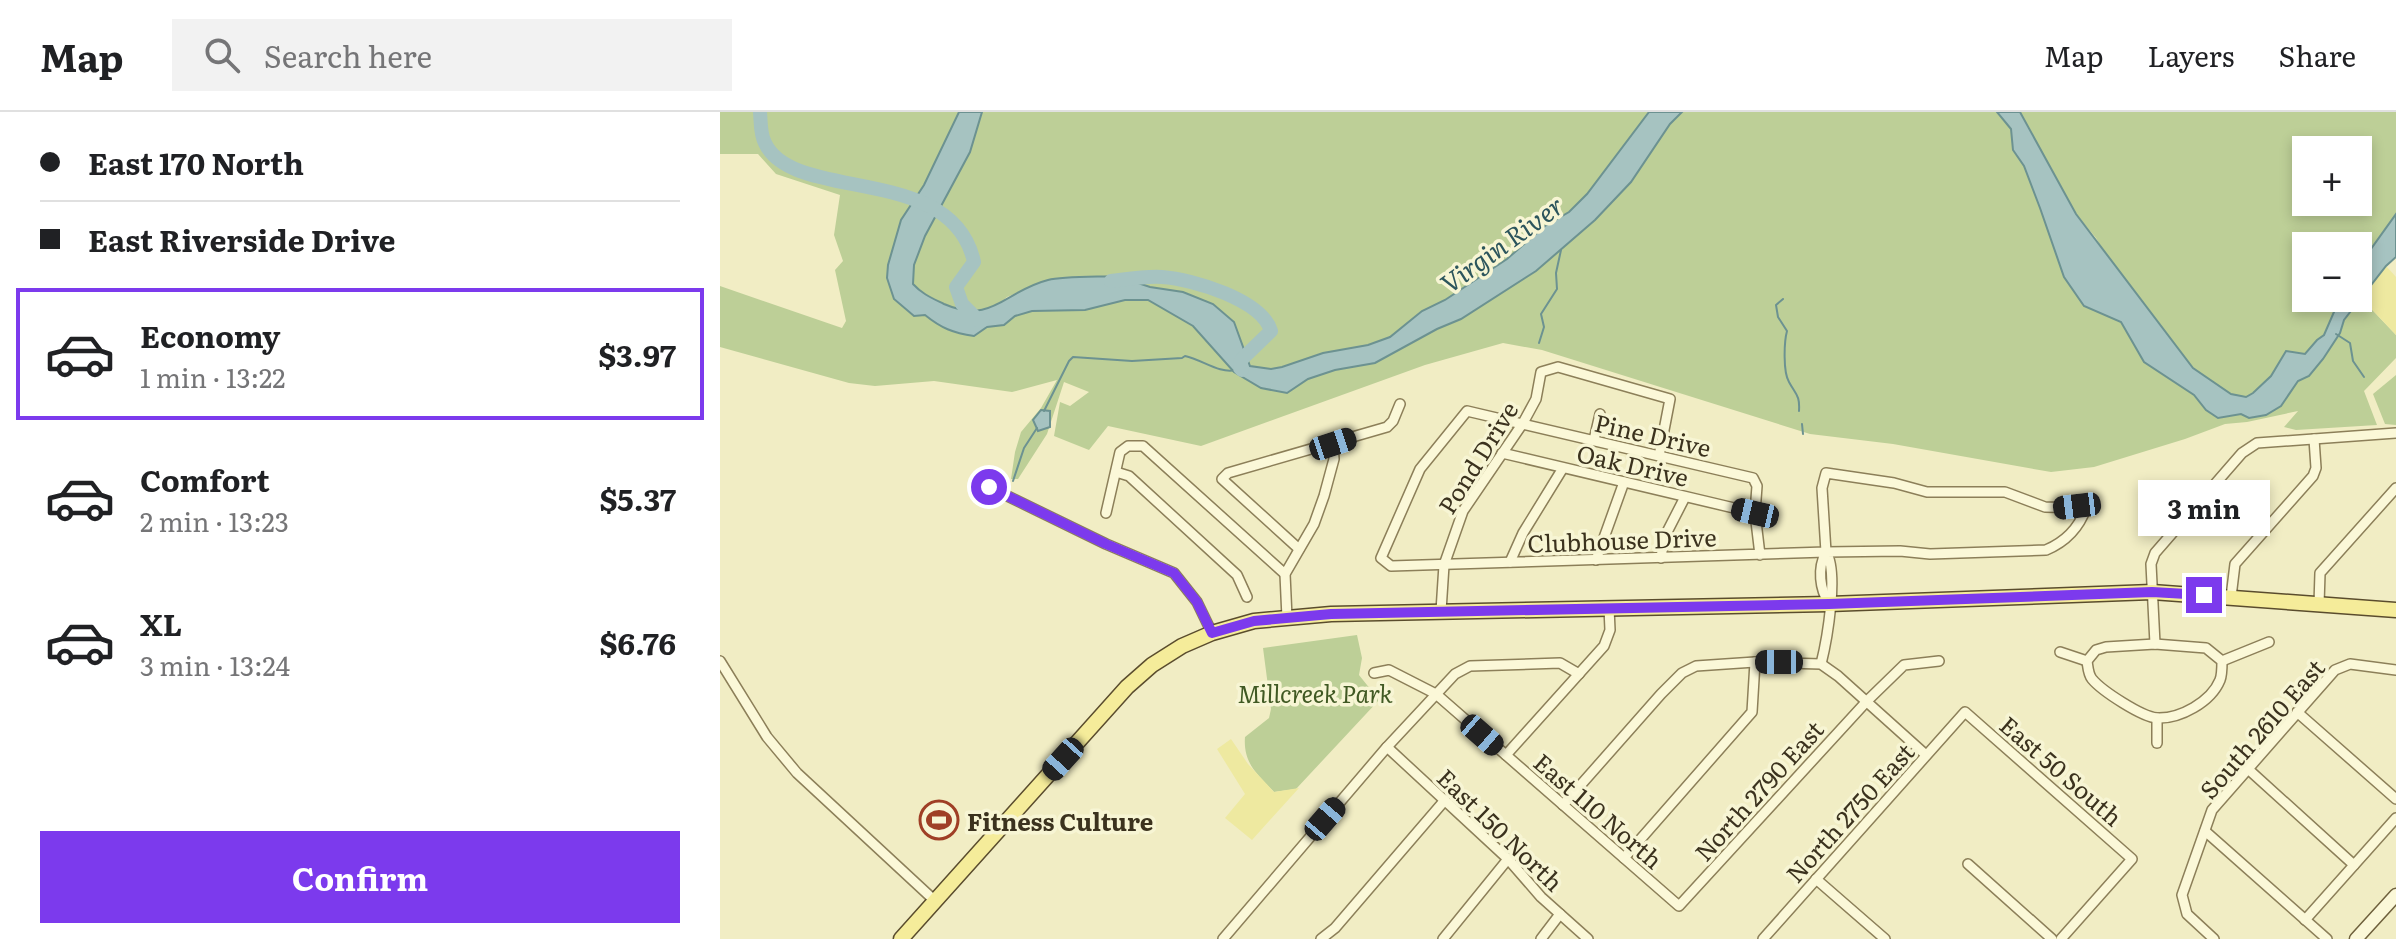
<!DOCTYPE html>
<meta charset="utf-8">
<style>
:root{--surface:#fff;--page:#f2f2f2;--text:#202124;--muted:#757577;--line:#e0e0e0;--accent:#7c3aed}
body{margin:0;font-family:Literata,serif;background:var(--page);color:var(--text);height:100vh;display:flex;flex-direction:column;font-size:30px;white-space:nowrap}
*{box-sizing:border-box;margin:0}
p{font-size:26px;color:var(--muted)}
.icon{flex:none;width:44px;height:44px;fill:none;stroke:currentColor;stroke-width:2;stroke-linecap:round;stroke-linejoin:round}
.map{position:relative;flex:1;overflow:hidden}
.side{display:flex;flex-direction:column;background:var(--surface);width:720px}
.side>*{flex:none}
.top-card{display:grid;align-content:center;height:176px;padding:0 40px;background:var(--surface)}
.controls{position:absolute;left:1572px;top:24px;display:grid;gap:16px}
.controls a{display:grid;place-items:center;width:80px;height:80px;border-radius:0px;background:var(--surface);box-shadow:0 4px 12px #0003;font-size:40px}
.end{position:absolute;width:36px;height:36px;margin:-18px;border:10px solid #7c3aed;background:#fff;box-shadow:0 0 0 4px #fff}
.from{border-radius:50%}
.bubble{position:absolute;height:56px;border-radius:0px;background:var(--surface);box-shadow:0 4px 12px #0003;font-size:26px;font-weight:700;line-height:56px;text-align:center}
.car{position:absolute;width:24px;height:48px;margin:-24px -12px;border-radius:10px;box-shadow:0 0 6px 2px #0007;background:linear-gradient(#222 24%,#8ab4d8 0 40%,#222 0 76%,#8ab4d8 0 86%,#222 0)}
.top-card b{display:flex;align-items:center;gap:28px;height:76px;font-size:30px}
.top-card b+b{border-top:2px solid var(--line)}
.top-card i{width:20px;height:20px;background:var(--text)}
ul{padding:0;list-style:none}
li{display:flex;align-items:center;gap:24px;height:132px;margin:0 16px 12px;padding:0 24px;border:4px solid transparent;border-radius:0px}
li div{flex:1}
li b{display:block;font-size:30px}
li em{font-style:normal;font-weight:700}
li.selected{border-color:var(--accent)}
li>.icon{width:72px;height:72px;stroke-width:1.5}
.button{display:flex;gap:16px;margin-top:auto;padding:16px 40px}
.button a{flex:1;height:92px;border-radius:0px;background:var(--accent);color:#fff;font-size:32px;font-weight:700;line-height:92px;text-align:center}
header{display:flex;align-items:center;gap:48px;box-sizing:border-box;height:112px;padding:0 40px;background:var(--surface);border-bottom:2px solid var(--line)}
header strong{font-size:38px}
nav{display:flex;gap:44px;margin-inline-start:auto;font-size:28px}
.search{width:560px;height:72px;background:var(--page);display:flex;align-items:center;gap:20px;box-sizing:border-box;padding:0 28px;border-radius:0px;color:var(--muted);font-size:30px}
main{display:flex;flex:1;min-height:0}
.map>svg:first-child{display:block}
.green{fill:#bdcf97;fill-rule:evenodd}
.sand{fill:#eee9a0}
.water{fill:#a6c3c1;stroke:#6c9291;stroke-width:2}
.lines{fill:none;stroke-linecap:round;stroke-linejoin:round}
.stream{stroke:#6c9291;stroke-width:2}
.river{stroke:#a6c3c1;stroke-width:14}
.street-casing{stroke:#8c7f59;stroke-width:12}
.secondary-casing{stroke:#6e603c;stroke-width:15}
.primary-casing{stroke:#5a4c2d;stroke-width:17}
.street{stroke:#fbf8d8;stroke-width:9}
.secondary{stroke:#fbf8d8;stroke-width:12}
.primary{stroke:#f5ec9a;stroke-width:14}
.route{stroke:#7c3aed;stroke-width:10}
.labels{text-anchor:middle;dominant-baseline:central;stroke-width:7;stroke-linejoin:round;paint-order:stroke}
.street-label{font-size:24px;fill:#3b321e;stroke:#f7f5d4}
.park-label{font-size:24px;font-style:italic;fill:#405923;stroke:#f7f5d4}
.poi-label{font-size:24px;font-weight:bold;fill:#3b321e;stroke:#f7f5d4;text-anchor:start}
.water-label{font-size:26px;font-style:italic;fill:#2c555c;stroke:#f7f5d4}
</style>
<header>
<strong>Map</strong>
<div class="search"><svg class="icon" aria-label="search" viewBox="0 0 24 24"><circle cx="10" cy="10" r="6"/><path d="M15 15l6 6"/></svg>Search here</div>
<nav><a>Map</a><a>Layers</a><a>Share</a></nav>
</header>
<main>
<section class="side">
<div class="top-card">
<b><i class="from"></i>East 170 North</b>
<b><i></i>East Riverside Drive</b>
</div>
<ul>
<li class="selected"><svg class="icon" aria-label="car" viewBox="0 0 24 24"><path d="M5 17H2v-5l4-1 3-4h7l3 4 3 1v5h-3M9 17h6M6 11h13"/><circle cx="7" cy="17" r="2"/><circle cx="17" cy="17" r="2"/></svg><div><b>Economy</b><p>1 min · 13:22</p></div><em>$3.97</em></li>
<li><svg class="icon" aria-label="car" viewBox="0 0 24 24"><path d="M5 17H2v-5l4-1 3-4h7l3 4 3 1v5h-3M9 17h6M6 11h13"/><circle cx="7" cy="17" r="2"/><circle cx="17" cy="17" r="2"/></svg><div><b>Comfort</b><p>2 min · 13:23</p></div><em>$5.37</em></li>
<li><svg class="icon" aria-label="car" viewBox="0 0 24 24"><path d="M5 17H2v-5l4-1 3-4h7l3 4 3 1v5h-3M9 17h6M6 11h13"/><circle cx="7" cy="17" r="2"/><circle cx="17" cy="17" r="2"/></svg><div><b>XL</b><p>3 min · 13:24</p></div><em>$6.76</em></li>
</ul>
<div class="button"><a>Confirm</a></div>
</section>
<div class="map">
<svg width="1676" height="827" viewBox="0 0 1676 827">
<rect width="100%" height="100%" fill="#f1edc4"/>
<g class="green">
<path d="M0,0H239L204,73L181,108L168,152L167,166L174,187L193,204L205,203C221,216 233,221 254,224L267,215L284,213L295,204L312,199L365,198L405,188H428L473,214L515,260L541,276L567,281L588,267L615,258L655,251L717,217L741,207L816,159L911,70L950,12L962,0H1277L1291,17L1293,38L1304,54L1320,96L1344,165L1364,194L1401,210L1424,250L1474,283L1499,274L1473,256L1388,147L1376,126L1356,102L1300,0H1676V102L1638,155V134H1586V186H1620L1607,217L1620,221L1624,208L1641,186L1676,223V246L1644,279L1657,313L1576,318L1564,315L1578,299L1527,310L1505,312L1465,327L1374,355L1331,360L1173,332L1090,322L822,238L783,231L705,253L481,334L388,314L369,338L334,324L340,290L350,294L369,280L344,270L327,322L298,367H291L295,340L301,320L321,296L337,268L292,280L214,269L155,274L129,271L0,235V174L122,216L126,209L115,158L123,149L114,123L120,83L56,62L38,42H0ZM1586,38H1638V90H1586Z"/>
<polygon points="262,0 929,0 867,82 849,100 825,114 787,147 725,188 702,199 670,225 648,233 603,241 562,255 551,257 530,254 514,210 493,192 463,180 430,175 397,164 328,168 287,185 275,195 263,200 241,199 226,193 204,183 193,172 194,153 205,124 250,40"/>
<polygon points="1676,263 1676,313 1665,312 1653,282"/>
<path d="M637,523L642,546L639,563L659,588L576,677L554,680C537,662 523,651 525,625L549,606L551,597L543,536Z"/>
</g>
<g class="sand">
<polygon points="1666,154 1676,165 1676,223 1641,186"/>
<polygon points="511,627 528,652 554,680 579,676 532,728 505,706 525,682 497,637"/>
</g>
<g class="water">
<path d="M239,0H262L250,40L205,124L194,153L193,172C202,182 212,186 224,192C273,213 284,179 328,168C343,164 380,165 397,164L430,175L463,180L493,192L514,210L530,254L551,257L562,255L603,241L648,233L670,225L702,199L725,188L787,147L825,114L849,100L867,82L929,0H962L950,12L911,70L875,108L816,159L741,207L717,217L655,251L615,258L588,267L567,281L541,276L514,260L473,214L428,188H405L365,198L312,199L295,204L284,213L267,215L254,224C233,221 221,216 205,203L194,204L174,187L167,166L168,153L181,108L204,73Z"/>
<polygon points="1277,0 1300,0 1356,102 1473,256 1511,282 1526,285 1533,281 1551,264 1566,239 1585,242 1597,228 1604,223 1620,186 1638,186 1638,155 1676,102 1676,145 1666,154 1624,208 1620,221 1603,247 1589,264 1578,269 1561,294 1546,303 1529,306 1521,302 1498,306 1486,298 1474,283 1424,250 1401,210 1364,194 1344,165 1320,96 1304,54 1293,38 1291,17"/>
<polygon points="321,298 330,299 330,315 318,319 313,308"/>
</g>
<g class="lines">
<g class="stream">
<path d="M1063,187L1056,193L1058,205L1067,219C1064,230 1063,260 1069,270C1076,283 1080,283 1079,299"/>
<polyline points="1616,222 1630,231 1633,249 1644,265"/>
<polyline points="819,231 824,215 821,202 837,177 836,161 841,138"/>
<path d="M324,299L349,249L353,245L412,249L462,246L465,244C483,248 499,262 516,258"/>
<polyline points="1082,312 1083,322"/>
<polyline points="293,369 304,336 317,316"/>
</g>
<g class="river">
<path d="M40,0C41,10 40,22 45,31C73,92 232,50 254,150L236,175L242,192L259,209L263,208"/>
<path d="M391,169C408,167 425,164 442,165C473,167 542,188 551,219L521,248L520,256L522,258"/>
</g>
<g class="street-casing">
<g id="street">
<polyline points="874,328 880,302"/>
<polyline points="782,341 1035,401"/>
<polyline points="396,360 409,364 517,463 527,485"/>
<polyline points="269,375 386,432 454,461 477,490 492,521"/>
<polyline points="386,401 400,340 408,334 423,334 565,462"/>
<polyline points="579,437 502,367 508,361 667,315 673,309 680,292"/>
<path d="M1106,440C1097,457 1100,477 1109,492"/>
<path d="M1040,443L1035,401L1037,374L1033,366L747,299L700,357L661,446L671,454L1106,440L1180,439L1210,442L1326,438C1345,430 1359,416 1366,396L1325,395L1285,380H1207L1174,371L1106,361L1102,376L1106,440C1119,460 1107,528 1101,552"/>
<polyline points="941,446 944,426 965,385"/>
<polyline points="876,448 904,370"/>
<polyline points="790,450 803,421 843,356"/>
<polyline points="1511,485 1515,452 1593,364 1596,356 1594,327"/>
<polyline points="1599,492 1600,461 1676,376"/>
<polyline points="721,499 724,453 743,399 803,311 816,287 821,260 838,255 950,287 939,344"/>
<polyline points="567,506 565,462 594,412 604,384 614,347 613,332"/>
<polyline points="1435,532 1431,452 1435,441 1522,341 1537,331 1676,321"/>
<path d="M1435,532L1486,536L1502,549C1502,555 1502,563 1500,568C1491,590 1460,607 1437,606C1422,605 1382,579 1372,567C1368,562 1368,555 1367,549L1376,538L1386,535Z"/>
<polyline points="1340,540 1367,549"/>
<polyline points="0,549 47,625 77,661 214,788"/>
<polyline points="1502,549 1549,530"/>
<polyline points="654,561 669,558 716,582 959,794 1147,589 1184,553 1219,549"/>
<polyline points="1577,600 1676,687"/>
<polyline points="1437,631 1437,606"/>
<polyline points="667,635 788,747 821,785 868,827"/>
<polyline points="786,643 884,534 890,518 889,496"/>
<polyline points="1528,657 1634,753"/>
<polyline points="843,693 941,582 962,561 976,554 1035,550 1101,552 1118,564 1206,643"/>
<polyline points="1485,719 1607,827"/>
<polyline points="904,746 1032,600 1035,550"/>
<polyline points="1248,752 1332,827"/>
<polyline points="1096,767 1165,827"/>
<polyline points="1585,808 1676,706"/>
<polyline points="503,827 667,635 735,562 750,554 840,551 859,562"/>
<polyline points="601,827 615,816 725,688"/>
<polyline points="723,827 788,747"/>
<polyline points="821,827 840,802"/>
<polyline points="1043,827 1245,600 1412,747 1341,827"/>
<polyline points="1494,827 1467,802 1462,783 1492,698 1615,558 1630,552 1676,558"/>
</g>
</g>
<g class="secondary-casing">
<polyline id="secondary" points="1636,827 1676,783"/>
</g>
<g class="primary-casing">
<polyline id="primary" points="181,827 407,575 432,553 462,534 492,521 534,509 611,502 1109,492 1432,480 1676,498"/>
</g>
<use href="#street" class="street"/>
<use href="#secondary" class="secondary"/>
<use href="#primary" class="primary"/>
</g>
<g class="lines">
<polyline class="route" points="269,375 386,432 454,461 477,490 492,521 534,509 611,502 1109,492 1432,480 1484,483"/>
</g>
<defs>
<g id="stadium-ring" transform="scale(2)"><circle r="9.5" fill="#f7f5d4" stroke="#9f3f26" stroke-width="1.5"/><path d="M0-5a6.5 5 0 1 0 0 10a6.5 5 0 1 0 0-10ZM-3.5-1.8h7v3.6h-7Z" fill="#9f3f26"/></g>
</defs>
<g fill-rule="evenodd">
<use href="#stadium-ring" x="219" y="708"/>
</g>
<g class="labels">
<g class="street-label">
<text transform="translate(933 322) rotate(13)">Pine Drive</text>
<text transform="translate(757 345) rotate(-58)">Pond Drive</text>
<text transform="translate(913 352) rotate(13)">Oak Drive</text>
<text transform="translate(902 427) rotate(-2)">Clubhouse Drive</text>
<text transform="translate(1541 616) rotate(-49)">South 2610 East</text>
<text transform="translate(1342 658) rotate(41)">East 50 South</text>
<text transform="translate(1038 678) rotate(-48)">North 2790 East</text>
<text transform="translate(879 698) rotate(41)">East 110 North</text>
<text transform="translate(1129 700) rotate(-48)">North 2750 East</text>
<text transform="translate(781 717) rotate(44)">East 150 North</text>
</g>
<g class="park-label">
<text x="595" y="580">Millcreek Park</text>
</g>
<g class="poi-label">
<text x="247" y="708">Fitness Culture</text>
</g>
<g class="water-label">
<text transform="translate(781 131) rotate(-36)">Virgin River</text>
</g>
</g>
</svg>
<div class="controls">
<a>+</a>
<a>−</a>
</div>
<i class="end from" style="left:269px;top:375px"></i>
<i class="end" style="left:1484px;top:483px"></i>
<div class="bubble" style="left:1418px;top:368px;width:132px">3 min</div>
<i class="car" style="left:613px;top:332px;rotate:72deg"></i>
<i class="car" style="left:1357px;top:394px;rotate:263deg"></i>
<i class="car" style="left:1035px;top:401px;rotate:283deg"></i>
<i class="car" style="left:1059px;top:550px;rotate:270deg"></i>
<i class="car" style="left:762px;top:623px;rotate:131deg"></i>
<i class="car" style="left:343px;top:647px;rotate:222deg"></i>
<i class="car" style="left:605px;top:707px;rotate:41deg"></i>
</div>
</main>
